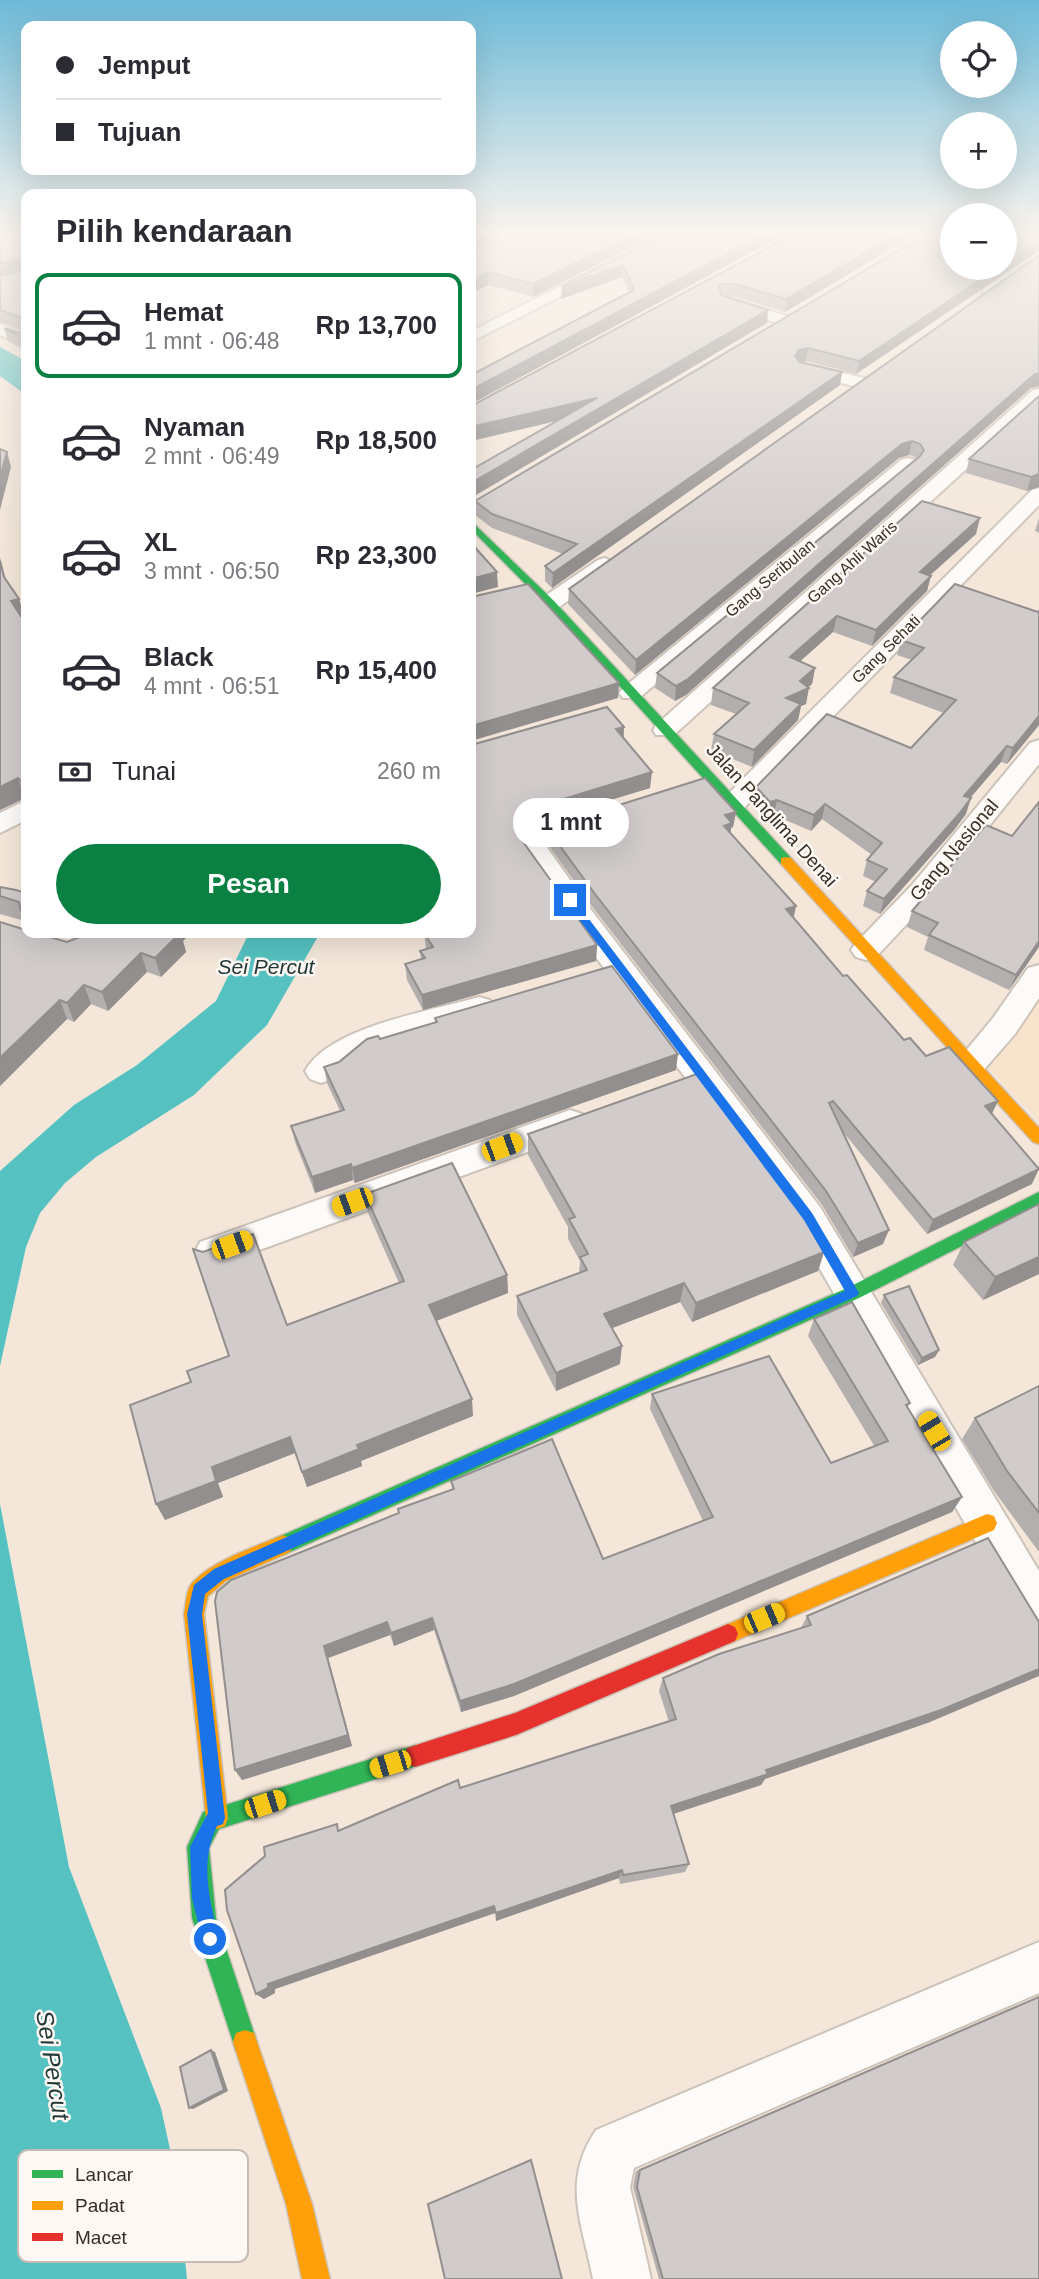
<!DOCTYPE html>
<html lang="id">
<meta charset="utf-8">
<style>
:root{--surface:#fff;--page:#f7f7f7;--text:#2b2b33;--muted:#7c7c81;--line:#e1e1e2;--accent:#0b8043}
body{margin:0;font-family:Arial,sans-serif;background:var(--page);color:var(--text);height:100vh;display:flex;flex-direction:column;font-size:26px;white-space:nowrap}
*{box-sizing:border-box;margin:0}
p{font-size:23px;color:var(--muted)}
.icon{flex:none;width:38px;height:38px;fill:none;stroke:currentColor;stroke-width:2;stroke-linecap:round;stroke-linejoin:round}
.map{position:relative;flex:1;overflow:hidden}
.panel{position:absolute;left:21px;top:189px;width:455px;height:749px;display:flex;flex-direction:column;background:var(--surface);border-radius:14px;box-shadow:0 7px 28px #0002}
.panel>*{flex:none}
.guide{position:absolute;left:21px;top:21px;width:455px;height:154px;border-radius:14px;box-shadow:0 7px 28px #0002;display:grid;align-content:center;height:154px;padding:0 35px;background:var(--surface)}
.tools{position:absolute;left:940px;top:21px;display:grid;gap:14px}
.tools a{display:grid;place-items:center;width:77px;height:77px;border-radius:50%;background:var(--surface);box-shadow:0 7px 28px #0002;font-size:35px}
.end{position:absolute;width:32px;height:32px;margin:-16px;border:9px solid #1a73e8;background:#fff;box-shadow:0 0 0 4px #fff}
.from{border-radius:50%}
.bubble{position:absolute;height:49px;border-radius:24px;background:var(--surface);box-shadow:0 7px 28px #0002;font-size:23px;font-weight:700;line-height:49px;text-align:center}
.car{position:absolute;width:21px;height:42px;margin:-21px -10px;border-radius:9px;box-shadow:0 0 5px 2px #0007;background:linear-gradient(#f5c518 24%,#345 0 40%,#f5c518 0 76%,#345 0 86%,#f5c518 0)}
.guide b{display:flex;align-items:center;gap:24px;height:66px;font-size:26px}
.guide b+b{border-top:2px solid var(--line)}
.guide i{width:18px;height:18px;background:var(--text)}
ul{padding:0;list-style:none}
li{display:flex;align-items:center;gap:21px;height:105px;margin:0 14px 10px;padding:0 21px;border:4px solid transparent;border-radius:14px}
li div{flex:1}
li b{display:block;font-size:26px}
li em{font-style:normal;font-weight:700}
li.selected{border-color:var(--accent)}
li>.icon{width:63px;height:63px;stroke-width:1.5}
h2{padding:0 35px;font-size:32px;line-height:84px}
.pay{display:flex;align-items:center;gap:18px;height:77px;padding:0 35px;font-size:26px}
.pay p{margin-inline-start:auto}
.action{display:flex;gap:14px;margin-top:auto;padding:14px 35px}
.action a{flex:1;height:80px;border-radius:42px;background:var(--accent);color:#fff;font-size:28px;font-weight:700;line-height:80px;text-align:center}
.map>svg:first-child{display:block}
.built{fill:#f8e3cc}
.water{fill:#55c2c1}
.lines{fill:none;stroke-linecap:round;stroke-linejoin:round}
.street-casing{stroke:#cdc3b9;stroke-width:4}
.fast-casing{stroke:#cdc3b9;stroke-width:3}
.slow-casing{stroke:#cdc3b9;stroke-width:3}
.jam-casing{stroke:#cdc3b9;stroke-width:3}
.street{fill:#fdfbf9;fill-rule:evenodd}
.fast{fill:#30b455;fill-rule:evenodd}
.slow{fill:#ff9f0a;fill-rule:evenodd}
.jam{fill:#e5322d;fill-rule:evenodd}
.wall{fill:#b4afaf}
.shaded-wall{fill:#928f8e}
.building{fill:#d1cccb;stroke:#928f8e;stroke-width:2}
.route{fill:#1a73e8}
.labels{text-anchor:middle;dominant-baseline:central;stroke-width:5;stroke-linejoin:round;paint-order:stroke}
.far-street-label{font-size:16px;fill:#372f25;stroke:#fdf8f3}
.street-label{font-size:19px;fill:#372f25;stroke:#fdf8f3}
.water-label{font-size:21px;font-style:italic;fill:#1f3737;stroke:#fdf8f3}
.near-water-label{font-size:24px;font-style:italic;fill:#1f3737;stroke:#fdf8f3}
.key{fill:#fdf8f3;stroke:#c2bcb5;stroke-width:2}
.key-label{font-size:19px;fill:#372f25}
</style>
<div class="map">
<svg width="1039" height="2279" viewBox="0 0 1039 2279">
<rect width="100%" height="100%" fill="#f4e7da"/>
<polygon class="built" points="1039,993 1039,1121 988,1068"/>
<g class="water">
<polygon points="0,347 26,361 26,395 0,376"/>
<polygon points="249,933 320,933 267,1025 194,1095 96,1157 65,1183 40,1213 26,1247 0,1366 0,1171 74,1105 137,1065 216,1001"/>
<polygon points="0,1504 69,1867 161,2108 177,2181 187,2279 0,2279"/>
</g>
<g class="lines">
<g class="street-casing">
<g id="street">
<polygon points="668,232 687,232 471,342 471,331"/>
<polygon points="1039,251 1039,262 993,295 983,295 983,289"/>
<polygon points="726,297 793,318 795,321 787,326 720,305 718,302"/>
<polygon points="0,324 26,334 26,345 0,335"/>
<polygon points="805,364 868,379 871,383 862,388 799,373 796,369"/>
<polygon points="1039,389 1039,403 674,735 656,735 653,730 656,725 1033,390"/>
<polygon points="908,458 915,460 918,464 915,468 639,698 623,698 619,693 623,688 901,460"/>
<polygon points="1039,488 1039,505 742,810 724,810 720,804 724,798 1032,490"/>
<polygon points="605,558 616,564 612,568 558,608 542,608 539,603 542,598 598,560"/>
<polygon points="1039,740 1039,764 932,897 876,957 866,960 856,957 851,950 856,943 912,885 1030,743"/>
<polygon points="26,800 26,820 0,833 0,813"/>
<polygon points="592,809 601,811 605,817 601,823 550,839 546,846 592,911 820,1207 1039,1571 1039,1634 1024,1627 796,1227 572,925 518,846 522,832 532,827"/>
<polygon points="1039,965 1039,998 1015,1034 981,1073 970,1077 959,1073 954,1065 993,1018 1028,968"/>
<path d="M479,997L490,1000L494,1008L490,1016L370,1051L332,1079L321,1083L310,1079L305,1071C330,1026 432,1011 479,997Z"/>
<polygon points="570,1110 582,1114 586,1123 582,1132 213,1267 200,1262 195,1252 200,1242"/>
<path d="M1039,1942V1993L634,2168L630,2187L651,2279H593C582,2222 561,2182 596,2130Z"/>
</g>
</g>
<g class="fast-casing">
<g id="fast">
<polygon points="471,521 554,601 791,858 791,864 781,864 546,605 471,529"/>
<polygon points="1039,1192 1039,1207 859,1298 290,1552 283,1555 276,1552 273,1545 276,1538 847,1288"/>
<polygon points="415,1745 423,1748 426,1756 423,1764 219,1829 209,1848 216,1918 257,2042 254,2051 245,2054 236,2051 192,1918 187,1847 203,1812"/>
</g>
</g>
<g class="slow-casing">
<g id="slow">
<polygon points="786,857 791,858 1039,1128 1039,1144 1033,1142 781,864 781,858"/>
<polygon points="987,1514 994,1516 997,1523 994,1530 728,1644 721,1641 718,1634 721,1627"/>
<path d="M283,1535L290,1538L293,1545L290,1552L226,1581L208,1596L204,1614L228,1818L225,1826L217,1829L209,1826L206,1818L184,1614C186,1604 186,1589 193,1582C212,1561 257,1546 283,1535Z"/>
<polygon points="245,2030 254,2033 257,2042 312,2204 330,2279 302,2279 286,2204 233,2042 236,2033"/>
</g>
</g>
<g class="jam-casing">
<polygon id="jam" points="728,1624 735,1627 738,1634 735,1641 516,1735 415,1767 407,1764 404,1756 407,1748 515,1713"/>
</g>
<use href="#street" class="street"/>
<use href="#fast" class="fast"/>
<use href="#slow" class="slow"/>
<use href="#jam" class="jam"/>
</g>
<g class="wall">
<polygon points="26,232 26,351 8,341 4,328 24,334 24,331 1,322 0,324 0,276"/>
<polygon points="511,232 661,232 533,297 488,285 471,293"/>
<polygon points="669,232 789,232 629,293 622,277 561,299"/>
<polygon points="798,232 785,312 733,296 727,297 768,310 767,323 557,421 471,441 471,406"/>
<polygon points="930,232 856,374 806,361 802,362 842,372 840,385 552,588 545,581 545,566 563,554 492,528 475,515 475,501"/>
<polygon points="1039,255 1039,387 1031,388 686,695 675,701 655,688 657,673 917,458 909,455 899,458 635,675 568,604 569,589"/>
<polygon points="1039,396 1039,487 1027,491 966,473 969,459"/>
<polygon points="1039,518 1039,533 1035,531"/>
<polygon points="976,534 930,575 927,591 872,646 833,632 800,661 815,668 812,684 808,687 806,704 801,706 798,720 752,767 711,750 714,734 736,714 711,705 713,688"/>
<polygon points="0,557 6,580 19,599 25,618 22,618 26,624 26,799 25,798 0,810"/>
<polygon points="1038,612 1039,725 1007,764 1001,762 970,798 966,814 954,830 880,914 863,906 867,891 876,882 863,876 867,860 872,855 822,819 811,831 774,815 767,817 753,802 756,787 911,748 944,713 890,693 894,677 912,660 897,655 901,640"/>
<polygon points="624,727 624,738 650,788 531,824 519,836 597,945 596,961 423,1010 407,980 405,964 421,959 420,951 426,949 424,933 471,933 471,745"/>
<polygon points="736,812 733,827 731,828 731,833 796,906 793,918 843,976 904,1040 926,1056 998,1101 992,1114 1032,1184 927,1234 843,1132 883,1244 853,1257 822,1205 594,909 549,846 549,831"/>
<polygon points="1012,836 1039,947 1009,990 924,950 928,937 907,927 912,911"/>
<polygon points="0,887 26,893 26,924 25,921 0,914"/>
<polygon points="0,922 67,942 90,933 191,933 183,941 186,952 161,977 147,972 108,1011 91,1004 74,1022 67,1019 0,1086"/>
<polygon points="435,1018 676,1070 355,1183 353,1180 315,1193 295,1142 291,1126 340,1111 327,1083 324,1067 339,1062 380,1039 435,1022"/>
<polygon points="528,1134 824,1252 818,1271 692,1322 680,1302 612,1328 620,1364 556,1391 517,1315 517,1296 579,1273 580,1261 568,1239 568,1227 528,1155"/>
<polygon points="365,1194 507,1275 508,1293 436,1321 473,1416 361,1461 362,1466 307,1487 295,1453 218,1483 223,1497 165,1520 191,1382 229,1356 287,1325 399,1283 368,1213"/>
<polygon points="1039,1204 1039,1274 983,1300 953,1265 964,1242"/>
<polygon points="884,1295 939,1350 935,1357 918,1365 881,1303"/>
<polygon points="814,1319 910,1403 907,1408 962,1497 952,1512 514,1696 461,1712 434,1630 394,1646 390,1635 328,1658 352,1746 242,1780 235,1770 398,1513 398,1509 452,1489 451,1481 603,1559 703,1521 650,1409 652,1394 831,1463 875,1447 808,1336"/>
<polygon points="1039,1386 1039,1552 994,1491 962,1439 975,1418"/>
<polygon points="807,1616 930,1722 765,1779 761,1785 673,1814 689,1864 685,1872 620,1884 619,1878 496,1921 495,1913 275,1989 275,1993 264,1999 256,1994 340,1830 460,1788 669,1722 659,1691 663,1678 801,1628"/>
<polygon points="1039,1996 1039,2279 659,2279 633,2187 636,2171"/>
</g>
<g class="shaded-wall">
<polygon points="479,232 506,232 471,248 471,236"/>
<polygon points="638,232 661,232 533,297 533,284"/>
<polygon points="768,232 789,232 471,404 471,390"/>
<polygon points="901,232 919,232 785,312 786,299"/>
<polygon points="1039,241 1039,251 856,374 859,361 998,268 1004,268 1004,264"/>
<polygon points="24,258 26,270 0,276 0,263"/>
<polygon points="623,265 622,277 561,299 562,286"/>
<polygon points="488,272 488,285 471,293 471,280"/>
<polygon points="768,310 767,323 471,498 471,483 593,412 471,441 471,427"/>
<polygon points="808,348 806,361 797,363 795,356 799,350"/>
<polygon points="842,372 840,385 552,588 553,573"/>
<polygon points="1035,374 1039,374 1039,386 1031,388 686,695 675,701 676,686"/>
<polygon points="912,441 909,455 899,458 635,675 636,660 902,444"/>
<polygon points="7,452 11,467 0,510 0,477"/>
<polygon points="1039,474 1039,487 1027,491 1031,477"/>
<polygon points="980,518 976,534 916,588 920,572"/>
<polygon points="497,572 498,587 471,594 471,579"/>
<polygon points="931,576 927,591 872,646 876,630"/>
<polygon points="19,599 25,618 17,620 11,601"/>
<polygon points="837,616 833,632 787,673 790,657"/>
<polygon points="815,668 812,684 806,689 809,688 806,704 801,706 798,720 752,767 754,750 786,698 800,681"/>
<polygon points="619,683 618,698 471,741 471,726"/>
<polygon points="1039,716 1039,725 1007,764 1013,748"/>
<polygon points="624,727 623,743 616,729"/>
<polygon points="1007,746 1001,762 959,811 964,796"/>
<polygon points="652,772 650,788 531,824 516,838 516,848 516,822 531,809"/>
<polygon points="18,778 25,798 0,810 0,787"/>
<polygon points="26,779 26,794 22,782"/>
<polygon points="971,798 966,814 954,830 880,914 884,899"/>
<polygon points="777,800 774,815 767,817 770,802"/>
<polygon points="825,804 822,819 811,831 814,815"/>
<polygon points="736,812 733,827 731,828 730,839 722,841 725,815"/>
<polygon points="796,906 793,921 786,909"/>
<polygon points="172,933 191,933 183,941 186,952 161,977 155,958"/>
<polygon points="1039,941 1039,947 1009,990 1016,975"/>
<polygon points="597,945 596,961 423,1010 422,995"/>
<polygon points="141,953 147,972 108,1011 102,992"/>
<polygon points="84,985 91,1004 74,1022 67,1003"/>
<polygon points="60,1000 67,1019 0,1086 0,1058"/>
<polygon points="678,1054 676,1070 355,1183 352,1168"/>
<polygon points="998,1101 991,1115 985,1106"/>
<polygon points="351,1164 353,1180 315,1193 312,1177"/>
<polygon points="1039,1169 1032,1184 927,1234 933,1220"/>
<polygon points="889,1230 883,1244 853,1257 858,1243"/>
<polygon points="824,1252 818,1271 692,1322 696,1303"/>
<polygon points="1039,1257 1039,1274 983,1300 995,1277"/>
<polygon points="507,1275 508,1293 431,1323 429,1305"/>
<polygon points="684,1283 680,1302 602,1332 604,1314"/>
<polygon points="622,1346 620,1364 556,1391 556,1373"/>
<polygon points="939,1350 935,1357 918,1365 922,1358"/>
<polygon points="472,1399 473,1416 361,1461 362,1466 307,1487 302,1472 357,1445"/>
<polygon points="290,1437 295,1453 218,1483 223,1497 165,1520 156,1504 212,1467"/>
<polygon points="962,1497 952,1512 514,1696 461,1712 460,1701"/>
<polygon points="432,1618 434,1630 394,1646 391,1633"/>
<polygon points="387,1622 390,1635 328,1658 352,1746 242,1780 235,1770 324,1646"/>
<polygon points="1039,1669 1039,1676 930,1722 765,1779 761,1785 667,1816 671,1806"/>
<polygon points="622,1870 619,1878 496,1921 496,1913"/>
<polygon points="494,1906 495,1913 275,1989 275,1993 264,1999 256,1994 268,1984"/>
<polygon points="211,2050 215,2052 228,2091 193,2109 189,2108"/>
</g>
<g class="building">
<polygon points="0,232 26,232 26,339 4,328 24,334 25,319 0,310 0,276 25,270 24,258 0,263"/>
<polygon points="511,232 638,232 533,284 488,272 471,280 471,250"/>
<polygon points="669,232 768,232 471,390 471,375 634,290 623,265 562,286"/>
<polygon points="798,232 901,232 786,299 734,284 719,284 721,295 768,310 471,483 471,470 597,398 471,427 471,406"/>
<polygon points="930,232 952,232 952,268 998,268 859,361 808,348 799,350 795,356 800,362 842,372 553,573 545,566 577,544 492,514 475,501"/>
<polygon points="1004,232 1039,232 1039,241 1004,264"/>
<polygon points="1039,255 1039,374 1035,374 688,679 676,686 657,673 920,456 924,450 920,444 912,441 902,444 636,660 569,589"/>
<polygon points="1039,396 1039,474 1031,477 969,459"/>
<polygon points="0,449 7,452 0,477"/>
<polygon points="922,501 980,518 920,572 931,576 876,630 837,616 790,657 815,668 800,681 809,688 786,698 801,704 754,750 714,734 749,703 713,688"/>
<polygon points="471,543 497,572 471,579"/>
<polygon points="0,561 4,577 19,599 11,601 26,624 26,665 23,668 26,669 26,779 22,782 18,778 0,787"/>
<polygon points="528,584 619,683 471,726 471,597"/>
<polygon points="955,584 1038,612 1039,611 1039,716 1013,748 1007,746 964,796 971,798 959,814 884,899 867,891 887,869 867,860 882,843 825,804 814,815 777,800 770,802 756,787 827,714 911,748 956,700 894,677 924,648 901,640"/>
<polygon points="607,707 624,727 616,729 652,772 531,809 516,822 516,832 597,945 422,995 405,964 425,958 420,951 433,947 424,933 471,933 471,745"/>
<polygon points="705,778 736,812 725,815 732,823 724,826 796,906 786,909 843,976 847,975 904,1040 910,1038 926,1056 949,1047 998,1101 985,1106 1039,1169 933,1220 833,1101 829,1103 889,1230 858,1243 826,1191 595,894 549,831 552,826"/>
<polygon points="1039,802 1039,941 1016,975 929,935 938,923 912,911 986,825 1012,836"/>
<polygon points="0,887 16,890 26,893 26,911 21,911 19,902 0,896"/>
<polygon points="0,922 26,930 26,933 36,933 67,942 90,933 180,933 155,958 141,953 102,992 84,985 67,1003 60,1000 0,1058"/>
<polygon points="612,966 678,1054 352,1168 351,1164 312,1177 291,1126 344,1110 324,1067 339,1062 367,1039 378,1036 380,1039 437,1022 435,1018"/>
<polygon points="697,1074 799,1209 824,1252 696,1303 684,1283 604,1314 622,1346 556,1373 517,1296 587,1270 580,1257 588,1254 569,1219 575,1217 528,1134"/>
<polygon points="452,1163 507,1275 429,1305 472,1399 357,1445 359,1449 302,1472 290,1437 212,1467 216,1481 156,1504 130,1405 191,1382 187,1371 229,1356 193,1249 203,1252 253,1234 287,1325 404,1281 365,1194"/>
<polygon points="1039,1204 1039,1257 995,1277 964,1242"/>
<polygon points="909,1286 939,1350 922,1358 884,1295"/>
<polygon points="852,1302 910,1403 906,1405 962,1497 514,1684 460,1701 432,1618 391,1633 387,1622 324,1646 348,1735 235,1770 215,1601 217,1592 231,1580 399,1513 398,1509 454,1489 451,1481 552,1439 603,1559 713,1517 652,1394 769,1356 831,1463 888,1441 814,1319"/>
<polygon points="1039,1386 1039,1513 1007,1471 975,1418"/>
<polygon points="988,1538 1039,1622 1039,1669 941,1710 766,1770 768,1774 671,1806 689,1864 623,1875 622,1870 496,1913 494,1906 268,1984 268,1988 256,1994 227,1910 225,1890 265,1856 264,1847 337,1824 338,1831 458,1780 460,1788 676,1719 663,1678 719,1654 811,1625 807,1616"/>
<polygon points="1039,1997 1039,2279 663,2279 637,2187 640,2170"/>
<polygon points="211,2050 224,2090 189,2108 180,2067"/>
<polygon points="531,2160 562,2279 445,2279 428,2204"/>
</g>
<linearGradient id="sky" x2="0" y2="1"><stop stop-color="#6dbad8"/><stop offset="0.42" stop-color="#faf4ee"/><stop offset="1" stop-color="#faf4ee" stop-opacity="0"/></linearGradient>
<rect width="1039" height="552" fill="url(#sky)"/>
<path class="route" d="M566,898H573L812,1213L859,1293L857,1296L224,1579L205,1594L202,1614L225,1818L223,1824L217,1826C199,1864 210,1900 219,1939L216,1945L210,1947L204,1945L202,1939L192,1898L190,1847L208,1813L187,1614L194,1585L214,1569L845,1291L804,1220L566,902Z"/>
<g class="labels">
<g class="far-street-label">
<text transform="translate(852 562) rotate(-42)">Gang Ahli Waris</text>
<text transform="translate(770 578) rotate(-40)">Gang Seribulan</text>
<text transform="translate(886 649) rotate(-45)">Gang Sehati</text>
</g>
<g class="street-label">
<text transform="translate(772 815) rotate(48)">Jalan Panglima Denai</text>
<text transform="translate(954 850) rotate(-50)">Gang Nasional</text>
</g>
<g class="water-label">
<text x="266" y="966">Sei Percut</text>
</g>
<g class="near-water-label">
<text transform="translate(53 2065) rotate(81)">Sei Percut</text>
</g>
</g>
<rect x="18" y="2150" width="230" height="112" rx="10" class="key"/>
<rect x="32" y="2170" width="31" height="8" fill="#30b455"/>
<rect x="32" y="2201" width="31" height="9" fill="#ff9f0a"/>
<rect x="32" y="2233" width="31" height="8" fill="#e5322d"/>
<g class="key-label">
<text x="75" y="2181">Lancar</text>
<text x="75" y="2212">Padat</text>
<text x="75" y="2244">Macet</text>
</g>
</svg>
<div class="tools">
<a><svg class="icon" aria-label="locate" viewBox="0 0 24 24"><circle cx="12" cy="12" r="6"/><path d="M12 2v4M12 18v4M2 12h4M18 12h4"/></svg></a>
<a>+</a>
<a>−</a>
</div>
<i class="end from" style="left:210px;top:1939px"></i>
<i class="end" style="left:570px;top:900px"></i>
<div class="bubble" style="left:513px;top:798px;width:116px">1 mnt</div>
<i class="car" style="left:502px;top:1147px;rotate:70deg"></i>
<i class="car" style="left:352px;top:1202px;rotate:250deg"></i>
<i class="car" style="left:232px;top:1245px;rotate:70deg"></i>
<i class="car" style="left:934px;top:1431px;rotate:329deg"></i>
<i class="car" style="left:764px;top:1618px;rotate:67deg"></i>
<i class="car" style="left:390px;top:1764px;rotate:253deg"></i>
<i class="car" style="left:265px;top:1804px;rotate:72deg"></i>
<div class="guide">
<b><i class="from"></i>Jemput</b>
<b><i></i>Tujuan</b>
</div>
<section class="panel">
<h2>Pilih kendaraan</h2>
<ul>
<li class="selected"><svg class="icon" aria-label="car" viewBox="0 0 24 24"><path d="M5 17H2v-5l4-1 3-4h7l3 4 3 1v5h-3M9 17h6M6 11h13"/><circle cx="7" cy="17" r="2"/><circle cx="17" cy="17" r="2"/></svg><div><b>Hemat</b><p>1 mnt · 06:48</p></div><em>Rp 13,700</em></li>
<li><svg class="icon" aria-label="car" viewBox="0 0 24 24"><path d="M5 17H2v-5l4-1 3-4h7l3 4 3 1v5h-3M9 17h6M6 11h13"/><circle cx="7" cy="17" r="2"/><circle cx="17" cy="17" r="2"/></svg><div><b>Nyaman</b><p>2 mnt · 06:49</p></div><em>Rp 18,500</em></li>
<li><svg class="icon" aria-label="car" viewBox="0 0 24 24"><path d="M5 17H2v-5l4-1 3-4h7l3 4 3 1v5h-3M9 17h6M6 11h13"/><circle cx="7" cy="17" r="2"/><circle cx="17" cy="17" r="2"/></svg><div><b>XL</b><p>3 mnt · 06:50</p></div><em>Rp 23,300</em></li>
<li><svg class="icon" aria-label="car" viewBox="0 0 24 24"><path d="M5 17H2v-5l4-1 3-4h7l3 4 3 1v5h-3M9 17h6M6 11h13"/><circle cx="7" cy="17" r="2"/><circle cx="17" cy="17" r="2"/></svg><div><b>Black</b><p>4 mnt · 06:51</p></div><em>Rp 15,400</em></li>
</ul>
<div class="pay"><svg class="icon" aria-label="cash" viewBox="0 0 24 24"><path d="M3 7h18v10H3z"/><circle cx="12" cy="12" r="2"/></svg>Tunai<p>260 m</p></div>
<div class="action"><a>Pesan</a></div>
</section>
</div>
